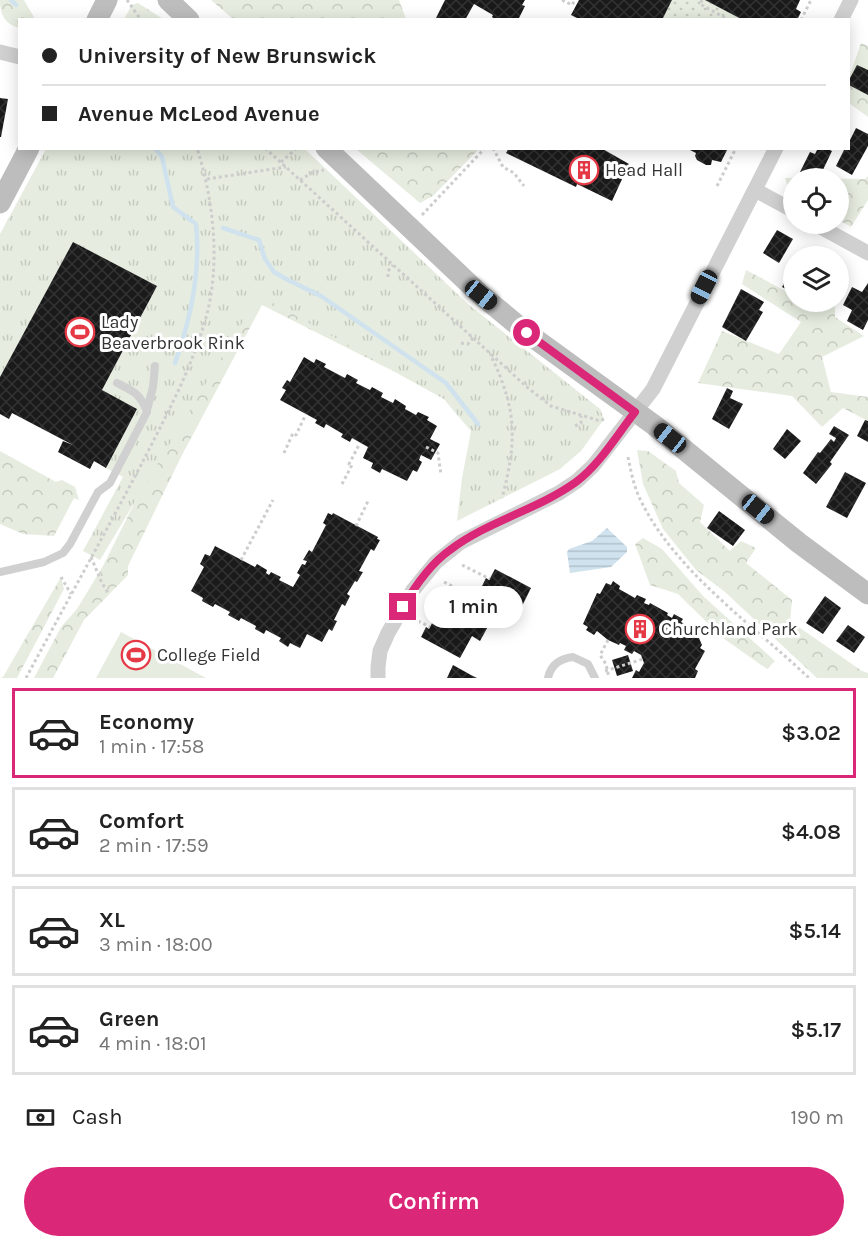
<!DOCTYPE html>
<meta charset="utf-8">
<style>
:root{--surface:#fff;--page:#f2f2f2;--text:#222;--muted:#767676;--line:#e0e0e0;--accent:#db2777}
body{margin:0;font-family:Karla,sans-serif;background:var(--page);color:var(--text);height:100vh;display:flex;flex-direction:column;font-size:22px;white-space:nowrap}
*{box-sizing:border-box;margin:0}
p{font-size:20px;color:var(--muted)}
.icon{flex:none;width:33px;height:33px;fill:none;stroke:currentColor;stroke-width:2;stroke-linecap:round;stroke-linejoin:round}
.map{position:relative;height:678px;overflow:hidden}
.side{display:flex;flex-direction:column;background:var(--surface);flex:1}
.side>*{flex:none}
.guide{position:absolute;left:18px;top:18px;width:832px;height:132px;border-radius:0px;box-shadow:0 3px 15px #0003;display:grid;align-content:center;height:132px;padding:0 24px;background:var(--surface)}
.tools{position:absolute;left:783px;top:168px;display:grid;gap:12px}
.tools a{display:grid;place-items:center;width:66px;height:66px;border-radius:50%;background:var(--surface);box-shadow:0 3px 15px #0003;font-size:30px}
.end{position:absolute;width:27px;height:27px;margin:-14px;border:8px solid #db2777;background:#fff;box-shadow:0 0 0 3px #fff}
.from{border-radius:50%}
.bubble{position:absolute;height:42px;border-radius:21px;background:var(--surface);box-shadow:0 3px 15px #0003;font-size:20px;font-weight:600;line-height:42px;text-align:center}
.car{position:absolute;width:18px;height:36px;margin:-18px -9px;border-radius:8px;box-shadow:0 0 4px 2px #0007;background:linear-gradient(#222 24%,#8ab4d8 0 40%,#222 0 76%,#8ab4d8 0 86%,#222 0)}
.guide b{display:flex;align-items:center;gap:21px;height:57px;font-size:22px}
.guide b+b{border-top:2px solid var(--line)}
.guide i{width:15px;height:15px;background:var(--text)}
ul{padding:10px 0 0;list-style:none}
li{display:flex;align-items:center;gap:18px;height:90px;margin:0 12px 9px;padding:0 12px;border:3px solid var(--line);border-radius:0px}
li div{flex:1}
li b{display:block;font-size:22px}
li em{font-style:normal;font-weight:600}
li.on{border-color:var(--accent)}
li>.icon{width:54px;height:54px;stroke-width:1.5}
.pay{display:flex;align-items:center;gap:15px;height:66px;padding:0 24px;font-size:22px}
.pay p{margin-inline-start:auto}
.action{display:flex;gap:12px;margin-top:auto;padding:12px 24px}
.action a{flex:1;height:69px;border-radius:36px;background:var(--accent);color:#fff;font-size:24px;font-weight:600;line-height:69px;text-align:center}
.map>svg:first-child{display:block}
.grass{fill:url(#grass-dots)}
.forest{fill:url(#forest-crowns)}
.park{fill:url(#park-tufts)}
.garden{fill:#e6ecdf}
.water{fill:url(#water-rules)}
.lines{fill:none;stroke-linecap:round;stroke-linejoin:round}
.stream{stroke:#cfe2ee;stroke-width:4.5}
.building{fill:url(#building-cross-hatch)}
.path{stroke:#cdcdcd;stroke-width:3;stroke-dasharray:3 3;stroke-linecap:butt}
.lane{stroke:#d0d0d0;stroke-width:8}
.street{stroke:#d0d0d0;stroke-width:15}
.secondary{stroke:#bdbdbd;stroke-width:21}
.route{stroke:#db2777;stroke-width:8}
.labels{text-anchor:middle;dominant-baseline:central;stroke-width:6;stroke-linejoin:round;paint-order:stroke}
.poi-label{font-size:18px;fill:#333;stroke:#fff;text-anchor:start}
</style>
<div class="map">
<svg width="868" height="678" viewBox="0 0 868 678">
<defs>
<pattern id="grass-dots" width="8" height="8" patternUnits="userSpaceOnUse" patternTransform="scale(1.5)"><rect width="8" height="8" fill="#e6ecdf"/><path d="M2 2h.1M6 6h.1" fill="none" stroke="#c6cbc0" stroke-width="1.8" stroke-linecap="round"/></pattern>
<pattern id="forest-crowns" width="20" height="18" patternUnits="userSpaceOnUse" patternTransform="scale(1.5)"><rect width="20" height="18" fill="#e6ecdf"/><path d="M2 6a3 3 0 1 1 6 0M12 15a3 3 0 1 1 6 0" fill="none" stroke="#c6cbc0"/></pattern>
<pattern id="park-tufts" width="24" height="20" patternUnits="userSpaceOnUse" patternTransform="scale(1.5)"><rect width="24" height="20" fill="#e6ecdf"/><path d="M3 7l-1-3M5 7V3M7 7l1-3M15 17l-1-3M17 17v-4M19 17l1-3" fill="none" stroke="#c6cbc0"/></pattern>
<pattern id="water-rules" width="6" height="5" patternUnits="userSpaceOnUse" patternTransform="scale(1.5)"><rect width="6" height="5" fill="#cfe2ee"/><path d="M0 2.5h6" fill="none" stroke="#b2c2cd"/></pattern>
<pattern id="building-cross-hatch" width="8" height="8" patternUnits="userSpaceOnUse" patternTransform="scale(1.5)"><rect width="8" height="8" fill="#1a1a1a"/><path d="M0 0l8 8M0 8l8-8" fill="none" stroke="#333"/></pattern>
</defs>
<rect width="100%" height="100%" fill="#fff"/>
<polygon class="grass" points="672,0 705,0 743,20 662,20"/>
<g class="forest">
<path d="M0,0H24L35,19L20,20L19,28C5,24 0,15 0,0Z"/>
<polygon points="211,0 399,0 406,19 233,19"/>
<polygon points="861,43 868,46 868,117 849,103 849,78"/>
<polygon points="356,149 479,149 433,196 420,203"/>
<polygon points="868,176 868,200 851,227 839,220 838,178 794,178 793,195 790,193 785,178 865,179"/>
<polygon points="337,259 471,431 444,399 397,373 262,305 182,455 128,566 128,575 84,620 53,678 34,678 61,627 77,609 103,566 177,418 215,293"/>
<polygon points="746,270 793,295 794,302 805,302 812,305 815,302 835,302 835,317 864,336 822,357 831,392 868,397 868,421 843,408 822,427 792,396 698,383 722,331 779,354 801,322 742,284"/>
<polygon points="637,450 648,451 676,471 679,483 704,505 700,522 730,551 741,541 756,548 746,563 792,600 790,621 862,671 868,673 868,678 817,678 725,592 696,570 663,529 643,484"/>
<polygon points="0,451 56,482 62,480 75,487 79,500 74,498 54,536 23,534 0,524"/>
<polygon points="643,538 662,549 703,596 775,661 767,669 723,638 678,594 650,585 635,544"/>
<polygon points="61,577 64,589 17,678 0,678 3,677"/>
</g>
<g class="park">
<polygon points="138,3 163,19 124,19 132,5"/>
<polygon points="46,149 305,149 468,304 600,409 604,419 581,451 560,469 457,521 462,478 471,431 444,399 259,295 100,560 83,551 123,477 106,468 137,409 102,390 157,286 73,243 0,377 0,234"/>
</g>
<polygon class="garden" points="121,632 206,678 96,678"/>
<polygon class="water" points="607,528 627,547 627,552 611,567 570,573 567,552 569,549 592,541"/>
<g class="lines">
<g class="stream">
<polyline points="11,0 16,5"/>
<path d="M155,148L162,157L173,207L196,224C201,272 191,318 175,363"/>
<polyline points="223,228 259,240 265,259 274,272 288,280 321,296 446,383 478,424"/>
</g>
</g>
<g class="building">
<polygon points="445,0 525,0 522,5 525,6 518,20 496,20 492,17 493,15 474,4 465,20 435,20"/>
<polygon points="579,0 672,0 662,20 576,20 577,18 571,15"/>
<polygon points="705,0 800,0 796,9 801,12 797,20 743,20"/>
<polygon points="857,65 868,70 868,95 849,85 849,80"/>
<polygon points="0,98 8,99 1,137 0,137"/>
<polygon points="856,128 868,134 868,146 852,175 836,166 845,148 849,148 849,142"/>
<polygon points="509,148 601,148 629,164 612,201 577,184 576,187 506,153"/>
<polygon points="686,148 728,148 721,162 712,160 711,165 706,165 697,160 695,156 696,153"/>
<polygon points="818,148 825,148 832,151 819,178 813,178 800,172 810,152 815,154"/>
<polygon points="777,230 793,239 779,263 763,253"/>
<polygon points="73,242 157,286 102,390 137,409 106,468 94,461 90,469 58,452 63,441 73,445 12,413 9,419 0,414 0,377"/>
<polygon points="794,265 794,293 782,287"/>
<polygon points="868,283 868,320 863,330 847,321 852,310 843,305 852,287 862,292"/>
<polygon points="741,289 764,302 759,310 763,312 746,341 722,327"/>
<polygon points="304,357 314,363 316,359 326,364 324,367 345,378 347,374 358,380 356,383 370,390 372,387 383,393 381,397 393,403 395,399 406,406 405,409 416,415 418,412 429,417 427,420 437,426 430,439 440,444 431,460 421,455 419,460 422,462 417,472 413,470 407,481 382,469 380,473 371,468 373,463 363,458 368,447 352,438 350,442 341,437 343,434 326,424 324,428 315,423 317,420 280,400 286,390 282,388 287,380 290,382"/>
<polygon points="727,388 733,391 730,398 743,404 729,429 712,419"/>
<polygon points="865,420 868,421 868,442 857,436"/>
<polygon points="834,426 849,435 830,462 832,464 816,484 803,473 818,452 820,453 831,439 834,442 836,438 829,434"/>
<polygon points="787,429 801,441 785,459 773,449"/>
<polygon points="845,472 866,483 847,518 826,507"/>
<polygon points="719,511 745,530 733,546 707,528"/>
<polygon points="328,513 332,515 333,513 378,537 377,539 380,540 374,551 371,549 359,571 363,572 357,582 355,581 347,594 350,596 345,606 342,604 334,620 337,621 332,631 329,629 322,642 307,634 300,648 290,643 288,647 279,641 281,638 266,630 264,634 255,629 256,626 241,618 239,621 228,615 230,612 215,604 213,607 202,601 203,598 191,591 204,567 200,564 205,554 210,556 215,546 255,567 257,564 267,570 266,573 269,575 271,572 281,577 279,580 293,587 300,575 297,573 302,564 305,565 307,561 303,560 309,550 312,552 326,525 323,523"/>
<polygon points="495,569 531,588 520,610 511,605 500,626 491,621 480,641 472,636 460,658 421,637 426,627 429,629 434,619 440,622 446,612 449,613 454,604 459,606 465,595 469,597 474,587 480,590 486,578 489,580"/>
<polygon points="613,581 620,586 619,589 635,598 637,595 646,599 644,603 649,605 650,603 668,613 667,615 672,618 674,614 683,619 681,622 699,632 696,638 699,638 702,645 700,648 705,651 695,669 698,671 695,678 632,678 636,670 639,672 644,663 641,655 634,651 632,654 624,650 626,646 620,643 619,645 608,640 597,631 594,635 586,630 588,627 583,624 597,593 600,594 606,583 611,585"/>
<polygon points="825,596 841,608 823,634 806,623"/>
<polygon points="848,625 865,637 854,653 836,641"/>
<polygon points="628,655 633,671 617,676 612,660"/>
<polygon points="453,665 471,675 477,678 447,678"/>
</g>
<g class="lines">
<g class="path">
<polyline points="127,0 141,20"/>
<polyline points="562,0 572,5 575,0"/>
<polyline points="702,0 700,4 729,20"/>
<polyline points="801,20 811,0"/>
<polyline points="265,148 528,388 551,406 600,421 604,419"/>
<polyline points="493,148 503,167 514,173 524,186"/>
<polyline points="281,162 297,148"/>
<polyline points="207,179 286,167"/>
<polyline points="300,180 313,172 324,170"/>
<polyline points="717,186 736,148"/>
<polyline points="422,215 485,148"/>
<polyline points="388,277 388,271 393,265"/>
<polyline points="461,343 468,344 473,338"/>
<path d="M492,358C517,410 517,442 502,498"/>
<polyline points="575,426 581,423 581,416"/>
<polyline points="426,447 438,453 441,475"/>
<polyline points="284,453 293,433 296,435 306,414"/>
<path d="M628,457C631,472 634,487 641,501C676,572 752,624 809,678"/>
<polyline points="342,484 352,465 349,464 360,443"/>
<polyline points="356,526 369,499"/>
<polyline points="91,557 101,581 108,593"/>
<polyline points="241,560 273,500"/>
<polyline points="462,565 490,579"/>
<polyline points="61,577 71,594"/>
<polyline points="444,582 470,595"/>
<polyline points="429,600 449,612"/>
<polyline points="418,621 430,627"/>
<polyline points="608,640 600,655 606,664 609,678"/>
<polyline points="605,671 643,659"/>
<path d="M26,678C64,607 103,537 141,465C166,416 194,365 208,310C220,258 213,199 197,148"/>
</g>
<g class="lane">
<polyline points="147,410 153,387 155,366"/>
<path d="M0,572L44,562L63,553L70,544L98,492L110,483L147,412C141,394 133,391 117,383"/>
<path d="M548,678C551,664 560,659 573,657L588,664L595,678"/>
</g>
<g class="street">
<polyline points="841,20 851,0"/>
<polyline points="0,52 20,57"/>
<polyline points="755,190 794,211"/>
<polyline points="815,224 868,253"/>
<polyline points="378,678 378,667 380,651 388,633 413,590 436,562 461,542 559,493 577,481 593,466 653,389 776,148"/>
</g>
<g class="secondary">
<polyline points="168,0 189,20"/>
<polyline points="97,20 107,0"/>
<polyline points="326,148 481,295 527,333 654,425 799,543 868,594"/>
<polyline points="0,203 29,148"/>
</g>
</g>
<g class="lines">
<path class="route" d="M403,607C415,586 430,564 450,550C488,521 537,510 576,482C600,464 617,435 635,412L527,333"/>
</g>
<defs>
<g id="building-ring" transform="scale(1.5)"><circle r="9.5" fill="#fff" stroke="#e63946" stroke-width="1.5"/><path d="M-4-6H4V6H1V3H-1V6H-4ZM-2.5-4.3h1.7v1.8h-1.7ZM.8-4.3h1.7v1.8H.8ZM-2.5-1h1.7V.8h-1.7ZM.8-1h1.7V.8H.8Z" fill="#e63946"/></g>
<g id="stadium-ring" transform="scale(1.5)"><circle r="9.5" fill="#fff" stroke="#e63946" stroke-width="1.5"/><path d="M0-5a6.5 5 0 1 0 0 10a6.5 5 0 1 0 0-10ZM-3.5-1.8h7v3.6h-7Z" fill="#e63946"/></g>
</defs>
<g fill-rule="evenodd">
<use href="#building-ring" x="584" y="170"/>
<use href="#stadium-ring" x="80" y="332"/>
<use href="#building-ring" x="640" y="629"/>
<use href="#stadium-ring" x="136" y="655"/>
</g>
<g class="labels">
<g class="poi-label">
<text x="605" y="170">Head Hall</text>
<text x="101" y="322">Lady<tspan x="101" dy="21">Beaverbrook Rink</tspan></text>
<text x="661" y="629">Churchland Park</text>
<text x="157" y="655">College Field</text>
</g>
</g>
</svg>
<div class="tools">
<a><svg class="icon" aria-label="locate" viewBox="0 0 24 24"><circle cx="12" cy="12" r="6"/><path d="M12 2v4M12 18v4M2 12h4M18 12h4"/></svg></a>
<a><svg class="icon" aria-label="layers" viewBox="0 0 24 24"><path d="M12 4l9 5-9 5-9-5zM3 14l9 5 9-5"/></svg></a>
</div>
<i class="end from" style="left:527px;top:333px"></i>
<i class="end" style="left:403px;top:607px"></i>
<div class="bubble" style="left:424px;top:586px;width:99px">1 min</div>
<i class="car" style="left:704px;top:287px;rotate:207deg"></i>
<i class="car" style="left:481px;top:295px;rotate:129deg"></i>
<i class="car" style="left:670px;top:438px;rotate:308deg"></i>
<i class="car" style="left:758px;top:509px;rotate:129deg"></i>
<div class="guide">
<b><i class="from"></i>University of New Brunswick</b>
<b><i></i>Avenue McLeod Avenue</b>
</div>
</div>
<section class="side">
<ul>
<li class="on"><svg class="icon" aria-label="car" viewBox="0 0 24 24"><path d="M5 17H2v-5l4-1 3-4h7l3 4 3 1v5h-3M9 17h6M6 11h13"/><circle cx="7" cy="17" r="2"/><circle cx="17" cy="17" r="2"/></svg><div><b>Economy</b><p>1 min · 17:58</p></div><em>$3.02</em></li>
<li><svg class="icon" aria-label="car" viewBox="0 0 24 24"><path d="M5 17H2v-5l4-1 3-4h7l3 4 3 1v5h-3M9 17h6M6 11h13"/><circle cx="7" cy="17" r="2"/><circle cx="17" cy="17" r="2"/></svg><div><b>Comfort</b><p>2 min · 17:59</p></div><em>$4.08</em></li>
<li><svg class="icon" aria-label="car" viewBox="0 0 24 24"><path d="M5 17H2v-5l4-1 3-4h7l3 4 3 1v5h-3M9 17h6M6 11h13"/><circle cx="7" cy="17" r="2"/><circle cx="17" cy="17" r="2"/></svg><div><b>XL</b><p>3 min · 18:00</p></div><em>$5.14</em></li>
<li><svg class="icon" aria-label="car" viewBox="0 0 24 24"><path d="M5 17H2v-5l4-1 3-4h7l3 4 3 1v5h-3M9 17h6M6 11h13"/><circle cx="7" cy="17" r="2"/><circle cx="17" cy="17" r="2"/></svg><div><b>Green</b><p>4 min · 18:01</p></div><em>$5.17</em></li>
</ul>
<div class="pay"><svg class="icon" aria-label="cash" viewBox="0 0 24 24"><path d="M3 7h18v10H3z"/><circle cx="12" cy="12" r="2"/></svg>Cash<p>190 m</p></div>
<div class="action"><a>Confirm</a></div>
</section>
